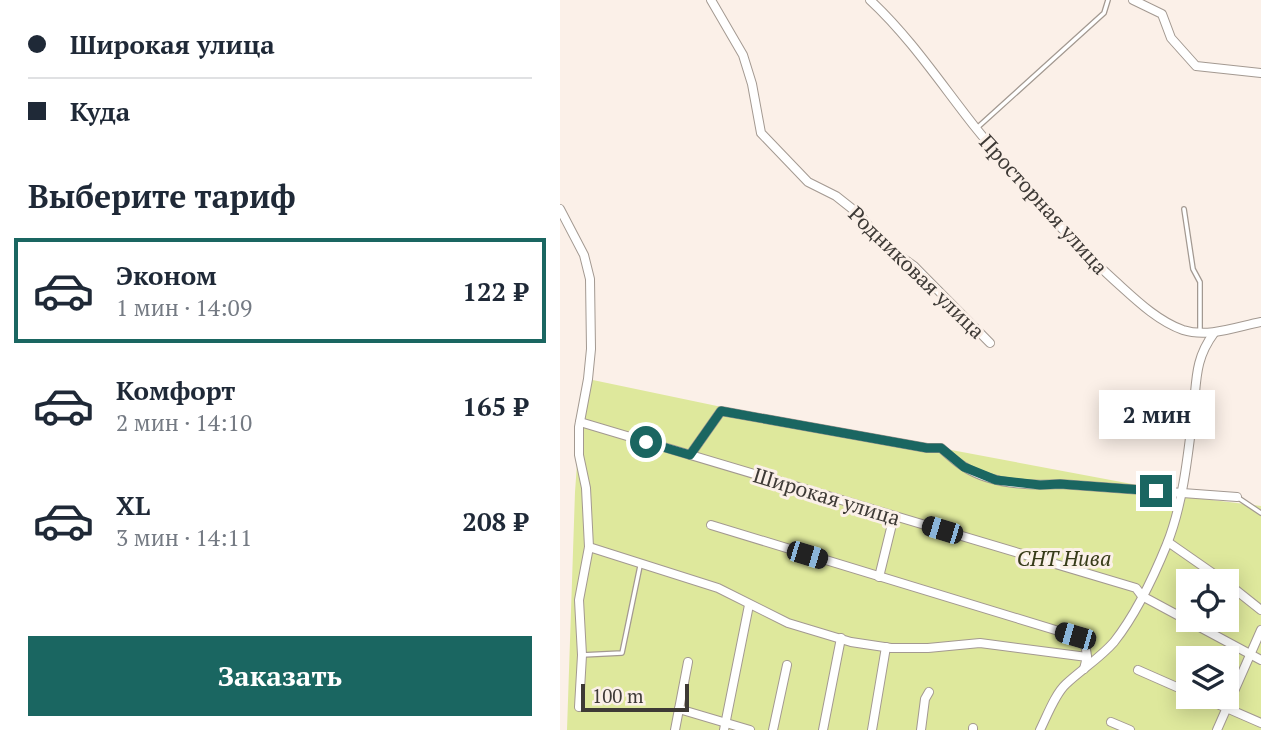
<!DOCTYPE html>
<html lang="ru">
<meta charset="utf-8">
<style>
:root{--surface:#fff;--page:#f2f2f3;--text:#1f2937;--muted:#747a83;--line:#e0e1e3;--accent:#1a6661}
body{margin:0;font-family:"PT Serif",serif;background:var(--page);color:var(--text);height:100vh;display:flex;flex-direction:column;font-size:26px;white-space:nowrap}
*{box-sizing:border-box;margin:0}
p{font-size:23px;color:var(--muted)}
.icon{flex:none;width:38px;height:38px;fill:none;stroke:currentColor;stroke-width:2;stroke-linecap:round;stroke-linejoin:round}
.map{position:relative;flex:1;overflow:hidden}
.drawer{display:flex;flex-direction:column;background:var(--surface);width:560px}
.drawer>*{flex:none}
.banner{display:grid;align-content:center;height:154px;padding:0 28px;background:var(--surface)}
.tools{position:absolute;left:616px;top:569px;display:grid;gap:14px}
.tools a{display:grid;place-items:center;width:63px;height:63px;border-radius:0px;background:var(--surface);box-shadow:0 4px 18px #0003;font-size:35px}
.scale{position:absolute;left:21px;bottom:18px;width:108px;box-sizing:border-box;padding-left:7px;border:4px solid #3e3a36;border-top:0;font-size:19px;line-height:24px;white-space:nowrap;color:#3e3a36;-webkit-text-stroke:5px #fbf0e8;paint-order:stroke}
.end{position:absolute;width:32px;height:32px;margin:-16px;border:9px solid #1a6661;background:#fff;box-shadow:0 0 0 4px #fff}
.from{border-radius:50%}
.bubble{position:absolute;height:49px;border-radius:0px;background:var(--surface);box-shadow:0 4px 18px #0003;font-size:23px;font-weight:700;line-height:49px;text-align:center}
.car{position:absolute;width:21px;height:42px;margin:-21px -10px;border-radius:9px;box-shadow:0 0 5px 2px #0007;background:linear-gradient(#222 24%,#8ab4d8 0 40%,#222 0 76%,#8ab4d8 0 86%,#222 0)}
.banner b{display:flex;align-items:center;gap:24px;height:66px;font-size:26px}
.banner b+b{border-top:2px solid var(--line)}
.banner i{width:18px;height:18px;background:var(--text)}
ul{padding:0;list-style:none}
li{display:flex;align-items:center;gap:21px;height:105px;margin:0 14px 10px;padding:0 14px;border:4px solid transparent;border-radius:0px}
li div{flex:1}
li b{display:block;font-size:26px}
li em{font-style:normal;font-weight:700}
li.on{border-color:var(--accent)}
li>.icon{width:63px;height:63px;stroke-width:1.5}
h2{padding:0 28px;font-size:32px;line-height:84px}
.action{display:flex;gap:14px;margin-top:auto;padding:14px 28px}
.action a{flex:1;height:80px;border-radius:0px;background:var(--accent);color:#fff;font-size:28px;font-weight:700;line-height:80px;text-align:center}
main{display:flex;flex:1;min-height:0}
.map>svg:first-child{display:block}
.green{fill:#dee89c;fill-rule:evenodd}
.lines{fill:none;stroke-linecap:round;stroke-linejoin:round}
.service-casing{stroke:#a39991;stroke-width:6}
.minor-casing{stroke:#a39991;stroke-width:10}
.service{stroke:#fff;stroke-width:3.5}
.minor{stroke:#fff;stroke-width:8}
.route{stroke:#1a6661;stroke-width:9}
.labels{text-anchor:middle;dominant-baseline:central;stroke-width:6;stroke-linejoin:round;paint-order:stroke}
.street-label{font-size:21px;fill:#3e3a36;stroke:#fbf0e8}
.park-label{font-size:21px;font-style:italic;fill:#373b19;stroke:#fbf0e8}
</style>
<main>
<section class="drawer">
<div class="banner">
<b><i class="from"></i>Широкая улица</b>
<b><i></i>Куда</b>
</div>
<h2>Выберите тариф</h2>
<ul>
<li class="on"><svg class="icon" aria-label="car" viewBox="0 0 24 24"><path d="M5 17H2v-5l4-1 3-4h7l3 4 3 1v5h-3M9 17h6M6 11h13"/><circle cx="7" cy="17" r="2"/><circle cx="17" cy="17" r="2"/></svg><div><b>Эконом</b><p>1 мин · 14:09</p></div><em>122 ₽</em></li>
<li><svg class="icon" aria-label="car" viewBox="0 0 24 24"><path d="M5 17H2v-5l4-1 3-4h7l3 4 3 1v5h-3M9 17h6M6 11h13"/><circle cx="7" cy="17" r="2"/><circle cx="17" cy="17" r="2"/></svg><div><b>Комфорт</b><p>2 мин · 14:10</p></div><em>165 ₽</em></li>
<li><svg class="icon" aria-label="car" viewBox="0 0 24 24"><path d="M5 17H2v-5l4-1 3-4h7l3 4 3 1v5h-3M9 17h6M6 11h13"/><circle cx="7" cy="17" r="2"/><circle cx="17" cy="17" r="2"/></svg><div><b>XL</b><p>3 мин · 14:11</p></div><em>208 ₽</em></li>
</ul>
<div class="action"><a>Заказать</a></div>
</section>
<div class="map">
<svg width="701" height="730" viewBox="0 0 701 730">
<rect width="100%" height="100%" fill="#fbf0e8"/>
<path class="green" d="M28,379L157,406L620,493V496L701,506V730H7L15,492L20,422ZM628,581H667V620H628ZM628,658H667V696H628Z"/>
<g class="lines">
<g class="service-casing">
<g id="service">
<polyline points="418,127 544,13 548,0"/>
<polyline points="624,209 633,269 640,282 640,331"/>
<polyline points="677,497 701,513"/>
<polyline points="22,655 62,653 80,566"/>
</g>
</g>
<g class="minor-casing">
<g id="minor">
<polyline points="151,0 183,55 192,84 201,133 248,182 276,196 300,215 323,244 354,266 430,343"/>
<path d="M310,0C350,37 381,84 415,127C458,180 503,234 554,280C574,298 597,321 623,330C648,338 676,327 701,322"/>
<polyline points="573,0 602,14 611,38 636,66 701,73"/>
<polyline points="0,209 24,255 30,279 31,349 28,379 19,427 19,455 26,488 29,547 19,600 22,655 19,707"/>
<polyline points="20,422 576,588 582,596 701,660"/>
<path d="M130,455L161,411L367,448H381C388,454 395,461 403,466C430,484 469,486 500,484L677,497"/>
<path d="M151,525L515,636C525,641 526,646 527,657"/>
<polyline points="608,542 664,581"/>
<polyline points="29,547 158,588 228,623 291,642 331,648 368,648 420,643 527,657 524,669"/>
<polyline points="319,577 334,516"/>
<polyline points="667,583 701,610"/>
<polyline points="578,670 628,692"/>
<polyline points="639,696 701,723"/>
<polyline points="119,709 190,730"/>
<polyline points="551,722 570,730"/>
<polyline points="115,730 128,662"/>
<polyline points="164,730 189,605"/>
<polyline points="213,730 227,665"/>
<polyline points="263,730 281,638"/>
<polyline points="312,730 326,647"/>
<polyline points="361,730 365,699 369,692"/>
<polyline points="413,730 413,728"/>
<path d="M480,730C487,716 495,694 506,684C522,669 540,658 554,642C576,614 594,576 607,544C623,504 628,455 633,413C637,381 634,360 654,333"/>
<polyline points="657,730 701,630"/>
</g>
</g>
<use href="#service" class="service"/>
<use href="#minor" class="minor"/>
</g>
<g class="lines">
<polyline class="route" points="86,442 130,455 161,411 367,448 381,448 404,467 436,480 480,485 500,484 596,491"/>
</g>
<g class="labels">
<g class="street-label">
<text transform="translate(484 204) rotate(48)">Просторная улица</text>
<text transform="translate(357 272) rotate(44)">Родниковая улица</text>
<text transform="translate(267 496) rotate(17)">Широкая улица</text>
</g>
<g class="park-label">
<text x="504" y="558">СНТ Нива</text>
</g>
</g>
</svg>
<div class="tools">
<a><svg class="icon" aria-label="locate" viewBox="0 0 24 24"><circle cx="12" cy="12" r="6"/><path d="M12 2v4M12 18v4M2 12h4M18 12h4"/></svg></a>
<a><svg class="icon" aria-label="layers" viewBox="0 0 24 24"><path d="M12 4l9 5-9 5-9-5zM3 14l9 5 9-5"/></svg></a>
</div>
<div class="scale">100 m</div>
<i class="end from" style="left:86px;top:442px"></i>
<i class="end" style="left:596px;top:491px"></i>
<div class="bubble" style="left:539px;top:390px;width:116px">2 мин</div>
<i class="car" style="left:382px;top:530px;rotate:287deg"></i>
<i class="car" style="left:247px;top:555px;rotate:107deg"></i>
<i class="car" style="left:515px;top:636px;rotate:286deg"></i>
</div>
</main>
